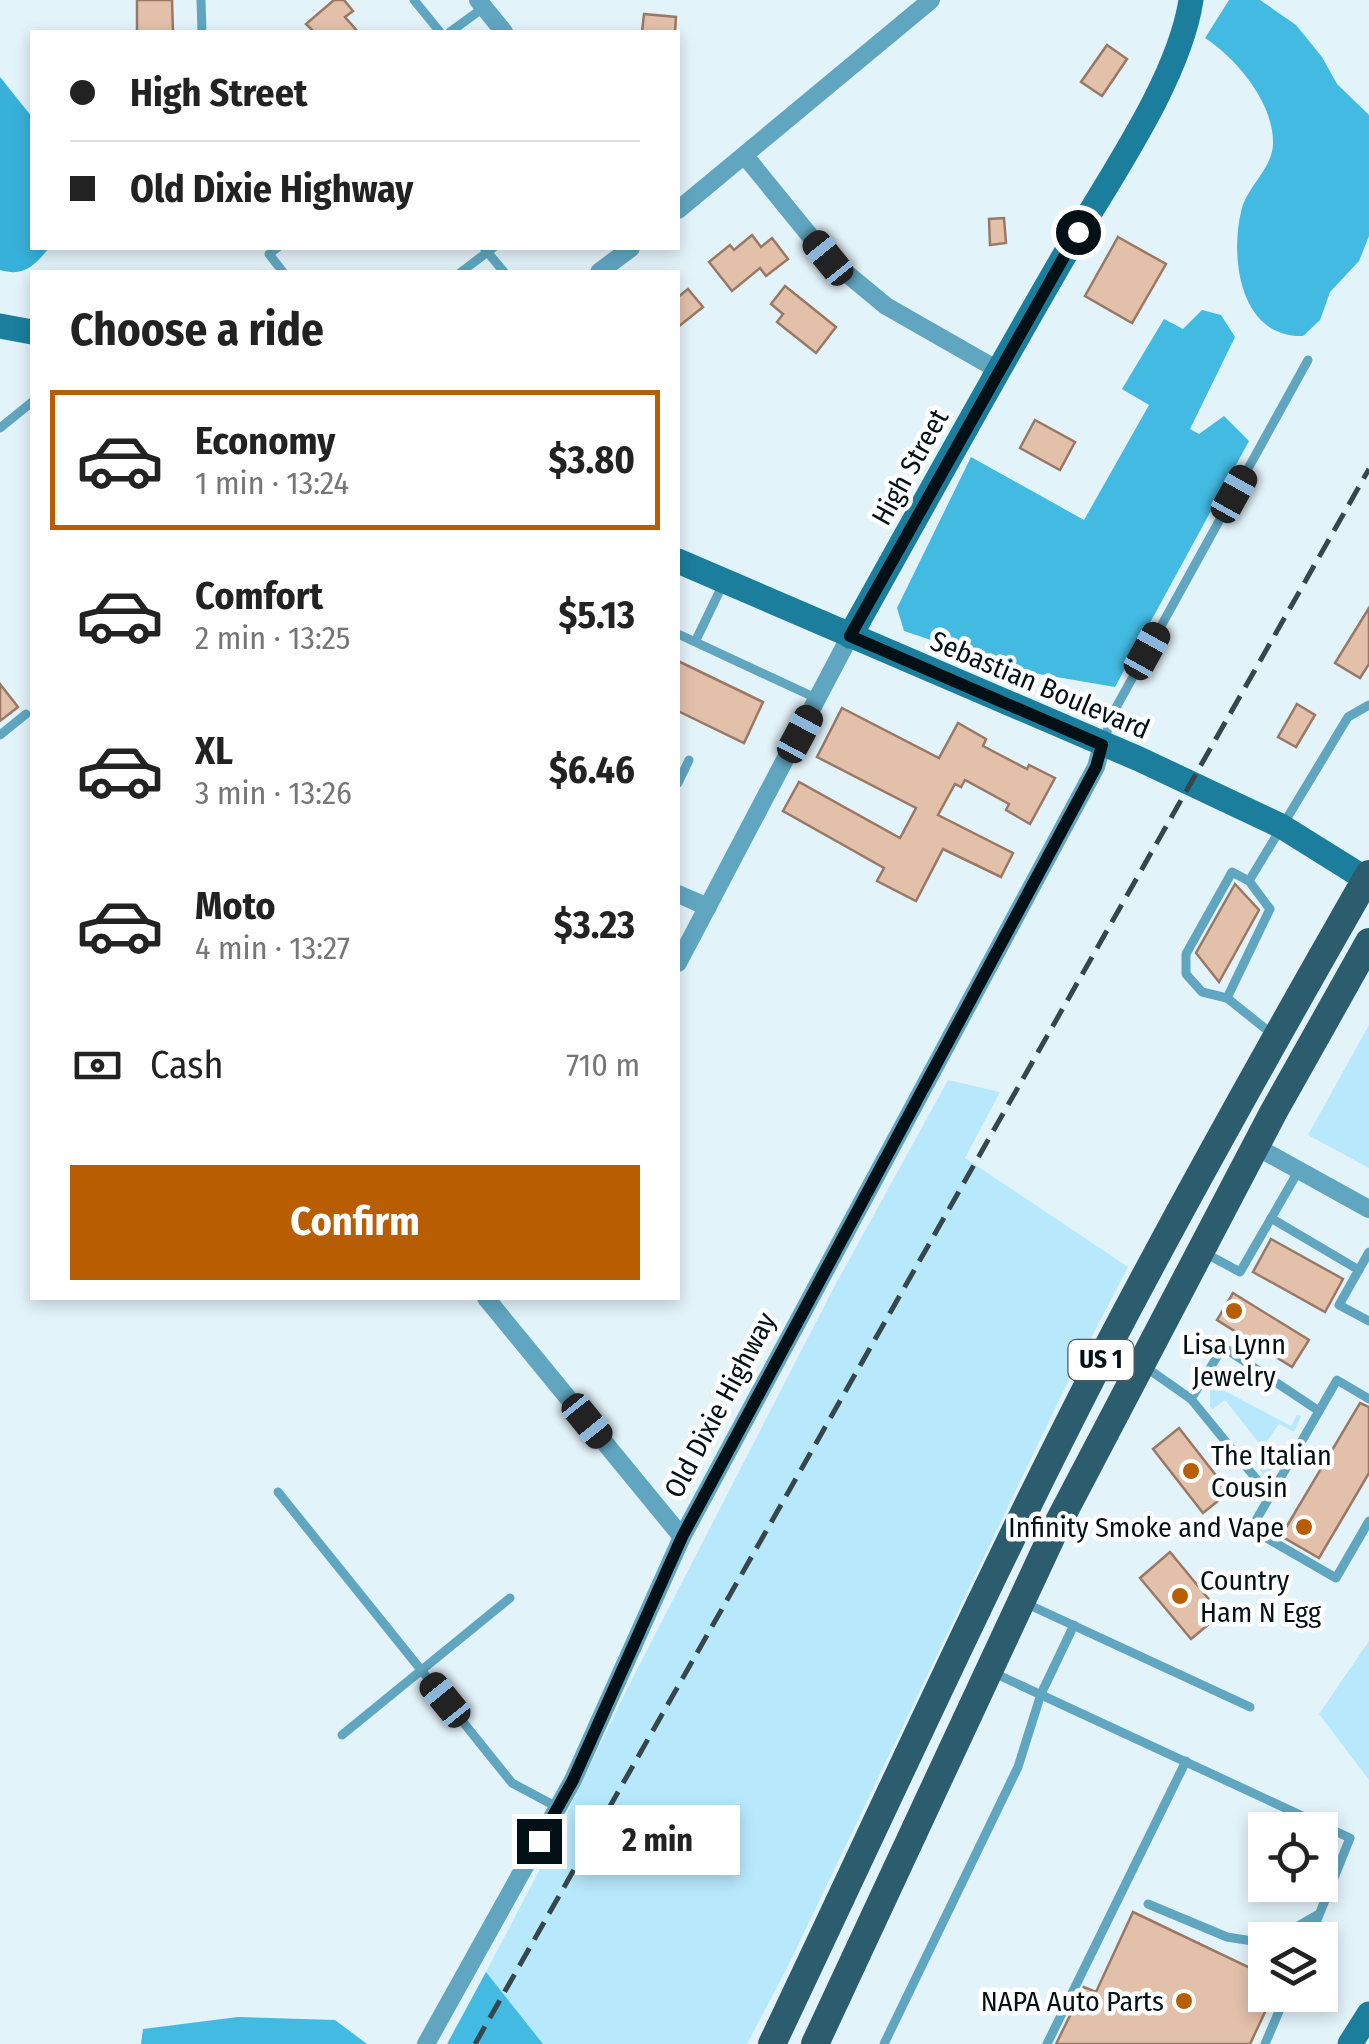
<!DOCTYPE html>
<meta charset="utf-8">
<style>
:root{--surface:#fff;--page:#f2f2f2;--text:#222;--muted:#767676;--line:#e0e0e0;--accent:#b85d01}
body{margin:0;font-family:"Fira Sans Condensed",sans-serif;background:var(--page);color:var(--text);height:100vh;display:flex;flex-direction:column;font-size:38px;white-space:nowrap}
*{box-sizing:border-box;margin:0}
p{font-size:32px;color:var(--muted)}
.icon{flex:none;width:55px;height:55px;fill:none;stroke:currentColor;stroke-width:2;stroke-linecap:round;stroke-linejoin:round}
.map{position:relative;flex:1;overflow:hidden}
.panel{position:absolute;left:30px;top:270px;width:650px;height:1030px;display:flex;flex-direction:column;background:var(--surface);border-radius:0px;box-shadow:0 5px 15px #0003}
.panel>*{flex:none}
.banner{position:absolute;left:30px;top:30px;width:650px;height:220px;border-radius:0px;box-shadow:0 5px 15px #0003;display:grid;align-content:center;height:220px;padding:0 40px;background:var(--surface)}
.tools{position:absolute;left:1248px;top:1812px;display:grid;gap:20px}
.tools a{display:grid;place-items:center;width:90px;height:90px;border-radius:0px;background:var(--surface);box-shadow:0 5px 15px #0003;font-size:50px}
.end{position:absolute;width:45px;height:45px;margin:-22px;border:12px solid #031116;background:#fff;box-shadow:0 0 0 5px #fff}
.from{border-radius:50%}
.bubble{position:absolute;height:70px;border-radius:0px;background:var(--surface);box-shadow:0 5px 15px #0003;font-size:32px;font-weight:700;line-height:70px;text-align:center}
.car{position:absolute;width:30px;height:60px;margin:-30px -15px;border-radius:12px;box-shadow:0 0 8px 2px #0007;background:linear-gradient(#222 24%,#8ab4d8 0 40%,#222 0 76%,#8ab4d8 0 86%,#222 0)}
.banner b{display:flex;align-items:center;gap:35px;height:95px;font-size:38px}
.banner b+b{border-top:2px solid var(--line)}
.banner i{width:25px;height:25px;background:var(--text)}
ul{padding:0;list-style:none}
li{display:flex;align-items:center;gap:30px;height:140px;margin:0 20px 15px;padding:0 20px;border:5px solid transparent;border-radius:0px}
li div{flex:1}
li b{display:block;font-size:38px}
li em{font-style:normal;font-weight:700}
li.active{border-color:var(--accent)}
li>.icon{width:90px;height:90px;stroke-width:1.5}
h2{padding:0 40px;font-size:45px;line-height:120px}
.pay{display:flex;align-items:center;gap:25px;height:110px;padding:0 40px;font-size:38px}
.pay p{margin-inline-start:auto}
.cta{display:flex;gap:20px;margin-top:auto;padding:20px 40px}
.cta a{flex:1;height:115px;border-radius:0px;background:var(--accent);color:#fff;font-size:40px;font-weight:700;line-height:115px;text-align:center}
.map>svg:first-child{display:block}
.green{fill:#b8e8fc}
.forest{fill:#43bae2}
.water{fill:#37b1d9}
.building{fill:#e2c0aa;stroke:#997965;stroke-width:2.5}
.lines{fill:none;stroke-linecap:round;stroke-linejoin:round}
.lane{stroke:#60a6c0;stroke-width:9}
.street{stroke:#60a6c0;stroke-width:18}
.secondary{stroke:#1b7e9d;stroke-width:25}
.primary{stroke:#2c5d6f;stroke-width:28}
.rail{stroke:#37464b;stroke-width:5;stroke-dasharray:20 10;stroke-linecap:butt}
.route{stroke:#031116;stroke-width:12}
.poi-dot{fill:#b85d01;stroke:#fff;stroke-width:4}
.labels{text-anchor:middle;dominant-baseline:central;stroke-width:9;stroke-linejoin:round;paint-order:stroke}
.shield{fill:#fff;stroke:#4f585c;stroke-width:2.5}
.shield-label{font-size:25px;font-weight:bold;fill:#031116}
.street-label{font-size:28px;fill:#031116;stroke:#fff}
.poi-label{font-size:28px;fill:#031116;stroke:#fff;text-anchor:start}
</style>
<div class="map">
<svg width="1369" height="2044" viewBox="0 0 1369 2044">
<rect width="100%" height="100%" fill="#e3f3fa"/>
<g class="green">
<polygon points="1369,1025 1369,1168 1308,1135"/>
<polygon points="948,1080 1000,1092 965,1158 1128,1267 1062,1394 789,1964 747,2044 543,2044 486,1972 540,1869 627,1689 833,1289"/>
<polygon points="1229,1377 1231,1379 1225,1391 1291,1426 1297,1415 1301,1416 1294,1432 1279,1424 1265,1444 1280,1454 1269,1473 1263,1474 1255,1463 1267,1453 1225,1400 1213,1409 1210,1407 1210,1391 1219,1380"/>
<polygon points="1369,1641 1369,1780 1319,1714"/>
</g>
<g class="forest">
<path d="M1229,0H1260L1296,25L1322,57L1337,84L1369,115V236L1359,261L1330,292L1320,320L1303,336C1240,338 1230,258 1241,212C1246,187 1272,170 1273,144C1274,103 1237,59 1205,38Z"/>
<polygon points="1202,310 1221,315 1235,337 1190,429 1199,434 1224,416 1249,441 1115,687 1027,672 904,631 897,608 971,457 1084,520 1149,405 1122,389 1164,319 1183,329"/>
<polygon points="486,1972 543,2044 447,2044"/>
<polygon points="238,2017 335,2020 367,2044 141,2044 143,2029"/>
</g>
<path class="water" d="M0,77L32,117V248H49C34,266 24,277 0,270Z"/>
<g class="building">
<polygon points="137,0 172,0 173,32 137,32"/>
<polygon points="334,0 344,0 353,11 345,17 358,32 314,32 306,24"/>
<polygon points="644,14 676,17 675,32 642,32"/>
<polygon points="1107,45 1127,59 1102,96 1081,82"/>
<polygon points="1004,218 1006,243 990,245 989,219"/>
<polygon points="752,235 761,247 772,238 788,259 766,276 760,268 732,291 709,262 730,245 734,250"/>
<polygon points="1118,237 1166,264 1132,323 1085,296"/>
<polygon points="785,286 836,327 816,353 777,322 783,314 771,304"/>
<polygon points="688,289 703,307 678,327 678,297"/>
<polygon points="1035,420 1075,442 1060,470 1020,448"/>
<polygon points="1369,608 1369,664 1360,678 1335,663"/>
<polygon points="678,661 763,702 744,743 678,711"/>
<polygon points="0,684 18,707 0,721"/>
<polygon points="1297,704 1315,715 1296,747 1278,737"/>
<polygon points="842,708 939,758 958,723 986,739 983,746 1027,769 1029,765 1055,778 1030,824 1006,810 1009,804 965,780 961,787 955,784 938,815 1013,853 1001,877 943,849 916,901 877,881 884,868 783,811 799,782 900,838 916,808 817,757"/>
<polygon points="1235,884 1259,910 1219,982 1196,953"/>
<polygon points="1271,1239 1343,1279 1325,1312 1253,1272"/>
<polygon points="1233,1293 1309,1340 1292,1367 1217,1320"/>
<polygon points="1360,1403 1369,1407 1369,1473 1319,1558 1281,1536"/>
<polygon points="1179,1428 1229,1492 1203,1513 1153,1449"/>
<polygon points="1170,1552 1221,1614 1191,1639 1140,1578"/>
<polygon points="1133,1912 1265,1975 1265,1995 1273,1995 1250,2044 1056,2044 1084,1987 1096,1992"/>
</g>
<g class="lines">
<g class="lane">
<polyline points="201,0 202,32"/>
<polyline points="414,0 440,32"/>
<polyline points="450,32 483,8"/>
<polyline points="277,248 269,254 283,272"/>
<polyline points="484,248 504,272"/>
<polyline points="461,272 493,248"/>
<polyline points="0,428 32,402"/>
<polyline points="678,634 818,699"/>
<polyline points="696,640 723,584"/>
<polyline points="0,735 26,714"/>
<polyline points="1104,741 1113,713 1308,360"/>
<polyline points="678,783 689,760"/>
<polyline points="1249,881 1270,909 1227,998 1202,992 1186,974 1186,954 1232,872 1249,881 1348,717 1369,705"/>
<polyline points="1227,998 1272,1034"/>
<polyline points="1271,1218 1359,1270"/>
<polyline points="1203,1252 1240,1272 1299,1170"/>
<polyline points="1369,1252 1339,1305 1369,1321"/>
<polyline points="1144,1366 1191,1399"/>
<polyline points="1369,1399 1337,1380 1251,1529 1336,1578 1369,1521"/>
<polyline points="278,1492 512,1783 557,1807"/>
<polyline points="1270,1496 1191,1399 1223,1347 1319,1411"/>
<polyline points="1025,1603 1250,1707"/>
<polyline points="994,1673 1350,1838 1309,1940"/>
<polyline points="342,1735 510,1598"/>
<polyline points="1148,1904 1227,1937 1265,1943"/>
<polyline points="1274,1940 1319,1914"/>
<polyline points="884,2044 1018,1767 1041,1694 1074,1625"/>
<polyline points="1047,2044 1186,1761"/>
<polyline points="1265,2044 1286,1995"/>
</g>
<g class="street">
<polyline points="478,0 504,32"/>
<polyline points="745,156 828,258 886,306 998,370"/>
<polyline points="678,210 931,0"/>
<polyline points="599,272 631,248"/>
<polyline points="678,894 708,907"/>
<polyline points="678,963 850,636"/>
<polyline points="1255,1146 1369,1209"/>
<polyline points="486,1298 682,1537"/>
<polyline points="426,2044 573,1780 682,1537 1096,767 1102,745"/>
</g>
<g class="secondary">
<polyline points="0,326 32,332"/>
<polyline points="678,561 1139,759 1281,826 1369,881"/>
<path d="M850,636C922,507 993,378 1067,251C1108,180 1179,80 1191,0"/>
<polyline points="1350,2044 1369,2014"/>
</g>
<g class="primary">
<path d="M772,2044C878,1821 980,1596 1092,1377C1180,1207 1274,1040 1369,874"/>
<polyline points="815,2044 1056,1527 1273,1113 1369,942"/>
</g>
<polyline class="rail" points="475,2044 1369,469"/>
</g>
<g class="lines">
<polyline class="route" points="539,1841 573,1780 682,1537 1096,767 1102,745 850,636 1078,232"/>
</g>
<g class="poi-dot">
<circle cx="1234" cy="1311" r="10"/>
<circle cx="1191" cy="1471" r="10"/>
<circle cx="1304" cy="1527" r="10"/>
<circle cx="1180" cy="1596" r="10"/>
<circle cx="1184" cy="2001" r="10"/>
</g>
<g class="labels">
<rect class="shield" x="1068.5" y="1340" width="65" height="40" rx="8"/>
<g class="shield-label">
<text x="1101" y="1360">US 1</text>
</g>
<g class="street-label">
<text transform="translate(910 467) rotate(-61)">High Street</text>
<text transform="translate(1040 685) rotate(23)">Sebastian Boulevard</text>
<text transform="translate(720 1405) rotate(-62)">Old Dixie Highway</text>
</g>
<g class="poi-label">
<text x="1234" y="1344" text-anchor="middle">Lisa Lynn<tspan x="1234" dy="32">Jewelry</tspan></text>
<text x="1211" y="1455">The Italian<tspan x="1211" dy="32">Cousin</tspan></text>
<text x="1284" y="1527" text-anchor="end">Infinity Smoke and Vape</text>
<text x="1200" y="1580">Country<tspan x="1200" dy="32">Ham N Egg</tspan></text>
<text x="1164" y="2001" text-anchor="end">NAPA Auto Parts</text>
</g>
</g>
</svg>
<div class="tools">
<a><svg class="icon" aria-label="locate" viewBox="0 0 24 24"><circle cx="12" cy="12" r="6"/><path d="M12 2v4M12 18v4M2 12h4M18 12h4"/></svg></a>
<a><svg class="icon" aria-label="layers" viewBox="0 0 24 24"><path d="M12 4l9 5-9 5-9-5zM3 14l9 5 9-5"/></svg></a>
</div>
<i class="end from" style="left:1078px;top:232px"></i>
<i class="end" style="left:539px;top:1841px"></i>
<div class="bubble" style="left:575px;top:1805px;width:165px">2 min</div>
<i class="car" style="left:828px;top:258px;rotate:321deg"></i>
<i class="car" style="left:1234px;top:494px;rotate:29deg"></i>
<i class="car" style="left:1147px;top:651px;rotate:29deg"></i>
<i class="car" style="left:800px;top:734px;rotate:28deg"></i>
<i class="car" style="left:587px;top:1421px;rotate:141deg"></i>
<i class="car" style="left:445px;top:1700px;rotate:321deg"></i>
<div class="banner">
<b><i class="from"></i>High Street</b>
<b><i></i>Old Dixie Highway</b>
</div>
<section class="panel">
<h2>Choose a ride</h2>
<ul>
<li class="active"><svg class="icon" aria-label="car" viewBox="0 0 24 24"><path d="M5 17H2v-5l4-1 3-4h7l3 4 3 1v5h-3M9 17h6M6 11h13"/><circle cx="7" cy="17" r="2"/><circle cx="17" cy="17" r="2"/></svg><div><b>Economy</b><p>1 min · 13:24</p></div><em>$3.80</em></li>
<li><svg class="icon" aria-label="car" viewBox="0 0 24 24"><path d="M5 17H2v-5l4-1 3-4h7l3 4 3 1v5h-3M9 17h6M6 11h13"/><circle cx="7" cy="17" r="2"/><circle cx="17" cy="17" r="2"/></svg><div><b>Comfort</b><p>2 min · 13:25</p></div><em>$5.13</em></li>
<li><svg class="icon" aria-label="car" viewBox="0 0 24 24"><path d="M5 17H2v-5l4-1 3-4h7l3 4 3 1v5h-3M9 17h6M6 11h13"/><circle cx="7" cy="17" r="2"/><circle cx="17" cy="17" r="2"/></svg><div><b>XL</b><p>3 min · 13:26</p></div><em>$6.46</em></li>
<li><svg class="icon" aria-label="car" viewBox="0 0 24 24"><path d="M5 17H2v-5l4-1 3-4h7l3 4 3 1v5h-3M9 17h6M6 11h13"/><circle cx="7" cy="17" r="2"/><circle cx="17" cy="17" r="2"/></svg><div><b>Moto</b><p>4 min · 13:27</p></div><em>$3.23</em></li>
</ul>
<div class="pay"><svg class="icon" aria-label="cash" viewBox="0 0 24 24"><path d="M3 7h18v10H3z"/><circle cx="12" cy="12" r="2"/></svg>Cash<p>710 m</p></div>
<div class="cta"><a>Confirm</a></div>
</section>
</div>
